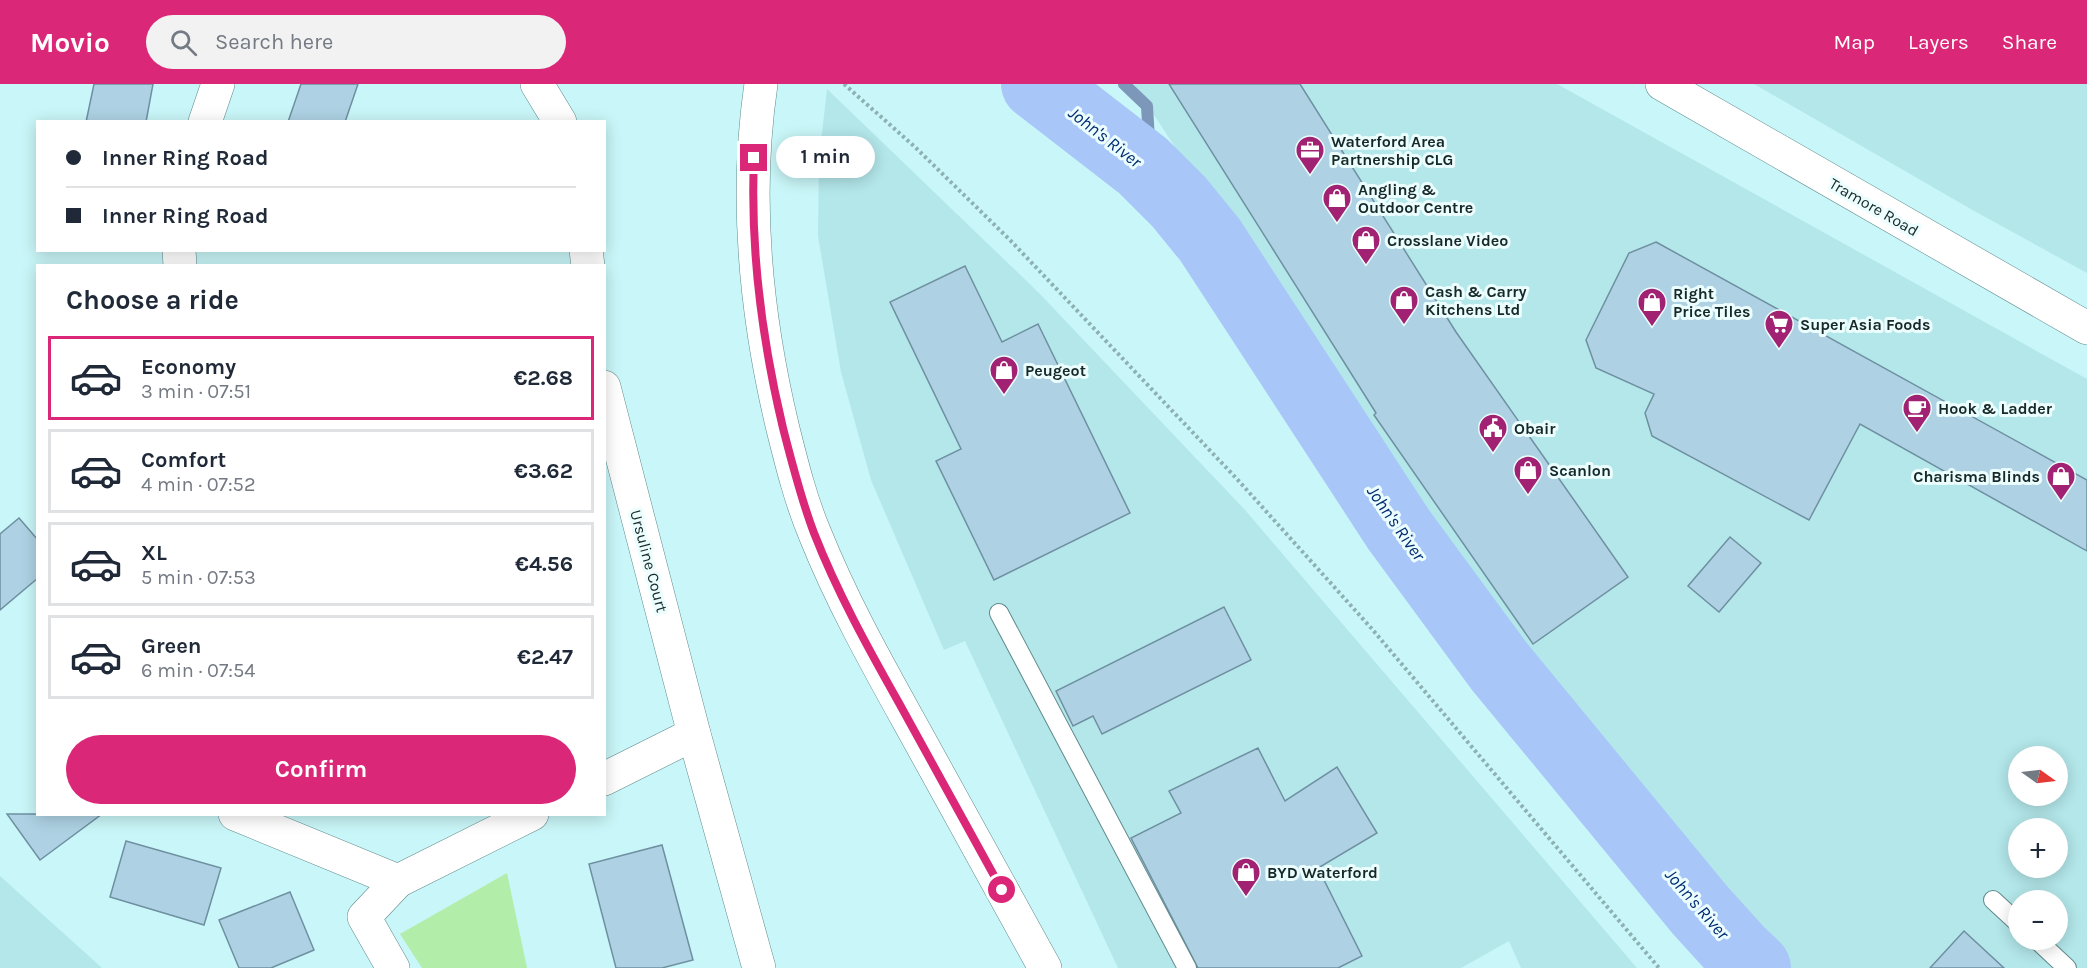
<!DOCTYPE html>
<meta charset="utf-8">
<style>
:root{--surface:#fff;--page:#f2f2f3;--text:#1f2937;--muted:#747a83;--line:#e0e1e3;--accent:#db2777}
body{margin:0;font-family:Karla,sans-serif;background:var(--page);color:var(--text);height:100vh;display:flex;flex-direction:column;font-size:22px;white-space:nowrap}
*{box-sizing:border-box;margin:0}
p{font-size:20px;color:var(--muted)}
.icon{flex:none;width:33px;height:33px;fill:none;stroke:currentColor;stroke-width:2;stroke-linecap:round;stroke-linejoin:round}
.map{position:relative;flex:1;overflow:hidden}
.details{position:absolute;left:36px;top:180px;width:570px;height:552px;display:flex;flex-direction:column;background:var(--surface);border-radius:0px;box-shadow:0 3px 15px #0003}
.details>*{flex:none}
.hud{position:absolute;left:36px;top:36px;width:570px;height:132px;border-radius:0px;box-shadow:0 3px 15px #0003;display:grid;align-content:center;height:132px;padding:0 30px;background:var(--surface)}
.needle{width:39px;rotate:104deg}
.tools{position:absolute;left:2008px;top:662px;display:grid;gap:12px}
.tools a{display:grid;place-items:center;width:60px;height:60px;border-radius:50%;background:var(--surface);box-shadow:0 3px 15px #0003;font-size:30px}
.end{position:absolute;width:27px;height:27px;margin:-14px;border:8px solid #db2777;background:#fff;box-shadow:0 0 0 3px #fff}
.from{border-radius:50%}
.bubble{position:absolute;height:42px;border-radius:21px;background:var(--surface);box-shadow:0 3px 15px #0003;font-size:20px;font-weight:700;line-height:42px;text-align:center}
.hud b{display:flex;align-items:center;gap:21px;height:57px;font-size:22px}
.hud b+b{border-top:2px solid var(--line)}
.hud i{width:15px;height:15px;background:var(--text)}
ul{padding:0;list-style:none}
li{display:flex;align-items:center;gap:18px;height:84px;margin:0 12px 9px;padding:0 18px;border:3px solid var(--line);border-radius:0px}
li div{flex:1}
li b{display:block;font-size:22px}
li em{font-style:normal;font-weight:700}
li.selected{border-color:var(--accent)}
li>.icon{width:54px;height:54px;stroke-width:1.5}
h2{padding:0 30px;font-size:27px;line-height:72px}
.cta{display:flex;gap:12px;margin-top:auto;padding:12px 30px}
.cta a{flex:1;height:69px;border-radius:36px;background:var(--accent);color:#fff;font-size:24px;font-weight:700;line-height:69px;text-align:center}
header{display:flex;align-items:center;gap:36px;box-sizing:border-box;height:84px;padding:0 30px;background:var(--accent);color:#fff}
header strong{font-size:28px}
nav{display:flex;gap:33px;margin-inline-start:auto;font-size:21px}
.search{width:420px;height:54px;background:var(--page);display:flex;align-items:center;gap:15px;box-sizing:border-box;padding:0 21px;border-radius:33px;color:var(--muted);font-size:22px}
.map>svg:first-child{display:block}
.built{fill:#b3e7ea;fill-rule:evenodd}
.green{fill:#b2edaa}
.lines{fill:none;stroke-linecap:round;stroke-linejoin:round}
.stream{stroke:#7c97ba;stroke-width:12}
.river{stroke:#a8c7f8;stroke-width:72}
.building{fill:#aed2e4;stroke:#6e90a1;stroke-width:1.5}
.service-casing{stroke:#618a8c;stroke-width:20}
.minor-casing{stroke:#618a8c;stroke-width:34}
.secondary-casing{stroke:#618a8c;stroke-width:34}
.path{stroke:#8db0b2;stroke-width:4;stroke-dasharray:3 3;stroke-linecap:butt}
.service{stroke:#fff;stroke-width:18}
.minor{stroke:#fff;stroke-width:33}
.secondary{stroke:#fff;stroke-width:33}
.route{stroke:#db2777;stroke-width:8}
.labels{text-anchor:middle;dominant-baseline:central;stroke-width:6;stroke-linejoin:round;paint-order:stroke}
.poi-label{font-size:16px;font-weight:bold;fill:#172829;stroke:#ecfdfe;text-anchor:start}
.street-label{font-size:16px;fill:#172829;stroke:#ecfdfe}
.water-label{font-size:18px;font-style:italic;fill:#002d71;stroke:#ecfdfe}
</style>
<header>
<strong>Movio</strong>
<div class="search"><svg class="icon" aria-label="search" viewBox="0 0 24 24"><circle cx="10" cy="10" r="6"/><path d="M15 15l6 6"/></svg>Search here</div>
<nav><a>Map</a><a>Layers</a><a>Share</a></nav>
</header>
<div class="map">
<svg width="2087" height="884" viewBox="0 0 2087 884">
<rect width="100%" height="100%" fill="#c9f6f8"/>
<g class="built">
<path d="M1134,0H1557L2087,295V884H1781L1758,862L1522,596ZM2019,672H2058V711H2019ZM2019,744H2058V783H2019ZM2019,816H2058V855H2019Z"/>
<polygon points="1754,0 2087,0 2087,189 1976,128"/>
<polygon points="827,5 1039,209 1245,426 1637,884 1521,884 1509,857 1461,884 1118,884 965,557 944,566 871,396 841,288 818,152 819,76"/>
<polygon points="0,792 102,884 0,884"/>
</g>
<polygon class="green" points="507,789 527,884 422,884 400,850"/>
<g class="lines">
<polyline class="stream" points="1124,0 1147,22 1149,56 1143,82"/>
<polyline class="river" points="1037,0 1143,82 1179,118 1210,156 1399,446 1499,582 1700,826 1738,868 1755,884"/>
</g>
<g class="building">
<polygon points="94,0 153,0 146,38 86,38"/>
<polygon points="301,0 358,0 345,38 288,38"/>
<polygon points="1169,0 1300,0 1456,248 1628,493 1533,560 1374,331 1376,329"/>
<polygon points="1656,158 2087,396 2087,467 1860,340 1809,436 1652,352 1645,329 1654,310 1596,284 1586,256 1629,169"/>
<polygon points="965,182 1002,258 1038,240 1130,429 994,496 936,377 961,365 890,218"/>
<polygon points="19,434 38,456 38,494 0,526 0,450"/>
<polygon points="1730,453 1761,479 1719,528 1688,502"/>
<polygon points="1224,523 1251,576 1102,650 1093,632 1073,642 1056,607"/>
<polygon points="1258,664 1285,717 1337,683 1377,749 1318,784 1362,872 1338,884 1198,884 1131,754 1181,729 1169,707"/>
<polygon points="7,730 102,730 40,776"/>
<polygon points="126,757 221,784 204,841 110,813"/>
<polygon points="662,761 693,876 662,884 616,884 589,780"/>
<polygon points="290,808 314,866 271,884 239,884 219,836"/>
<polygon points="1964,847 2004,884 1930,884"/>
</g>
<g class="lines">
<g class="service-casing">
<g id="service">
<polyline points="999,529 1187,884"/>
<polyline points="1993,816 2019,840"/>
<polyline points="2036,855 2067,884"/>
</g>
</g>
<g class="minor-casing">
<g id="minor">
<polyline points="537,0 560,38"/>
<polyline points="205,38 218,0"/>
<polyline points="179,166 180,182"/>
<polyline points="586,166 588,182"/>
<polyline points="604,303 694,650 759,884"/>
<polyline points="604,695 694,650"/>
<polyline points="235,730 398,797 532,730"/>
<polyline points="393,884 364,833 398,797"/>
</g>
</g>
<g class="secondary-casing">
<g id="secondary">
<path d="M761,0C744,115 756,233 783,345C792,381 801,417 815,450C843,520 880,585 916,650C959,728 1002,806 1045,884"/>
<polyline points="1662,0 2087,244"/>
</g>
</g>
<polyline class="path" points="844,0 915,63 1010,156 1237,395 1372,545 1659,884"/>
<use href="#service" class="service"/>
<use href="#minor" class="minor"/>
<use href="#secondary" class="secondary"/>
</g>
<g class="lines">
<path class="route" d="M754,74C750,166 762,256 783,344C792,379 801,415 814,449C837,508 868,564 899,619C933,681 968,744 1002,806"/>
</g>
<defs>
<g id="office-pin" transform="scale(1.5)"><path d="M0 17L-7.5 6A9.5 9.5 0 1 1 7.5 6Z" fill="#a12172" stroke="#ecfdfe"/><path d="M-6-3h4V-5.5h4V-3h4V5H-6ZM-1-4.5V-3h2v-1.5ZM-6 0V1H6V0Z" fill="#fff"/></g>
<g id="shop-pin" transform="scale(1.5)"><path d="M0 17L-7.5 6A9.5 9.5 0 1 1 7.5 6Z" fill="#a12172" stroke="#ecfdfe"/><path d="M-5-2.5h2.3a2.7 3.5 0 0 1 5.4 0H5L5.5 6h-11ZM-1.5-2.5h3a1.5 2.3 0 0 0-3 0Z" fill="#fff"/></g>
<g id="supermarket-pin" transform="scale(1.5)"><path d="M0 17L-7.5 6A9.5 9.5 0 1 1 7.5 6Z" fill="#a12172" stroke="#ecfdfe"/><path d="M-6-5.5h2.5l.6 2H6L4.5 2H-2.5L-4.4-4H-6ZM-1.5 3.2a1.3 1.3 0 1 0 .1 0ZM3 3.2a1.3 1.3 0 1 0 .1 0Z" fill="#fff"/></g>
<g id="cafe-pin" transform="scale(1.5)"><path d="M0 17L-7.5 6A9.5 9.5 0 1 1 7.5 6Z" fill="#a12172" stroke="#ecfdfe"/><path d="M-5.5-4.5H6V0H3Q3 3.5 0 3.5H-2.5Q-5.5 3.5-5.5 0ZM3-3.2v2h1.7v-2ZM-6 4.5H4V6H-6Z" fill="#fff"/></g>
<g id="civic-pin" transform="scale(1.5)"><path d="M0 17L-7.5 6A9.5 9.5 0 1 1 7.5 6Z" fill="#a12172" stroke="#ecfdfe"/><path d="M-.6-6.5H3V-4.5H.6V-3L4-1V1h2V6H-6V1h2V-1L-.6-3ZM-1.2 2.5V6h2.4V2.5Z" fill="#fff"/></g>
</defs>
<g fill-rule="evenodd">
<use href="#office-pin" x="1310" y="66"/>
<use href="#shop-pin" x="1337" y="114"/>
<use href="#shop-pin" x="1366" y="156"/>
<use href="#shop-pin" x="1404" y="216"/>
<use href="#shop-pin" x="1652" y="218"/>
<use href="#supermarket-pin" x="1779" y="240"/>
<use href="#shop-pin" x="1004" y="286"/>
<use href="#cafe-pin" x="1917" y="324"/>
<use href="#civic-pin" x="1493" y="344"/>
<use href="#shop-pin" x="1528" y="386"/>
<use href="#shop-pin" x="2061" y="392"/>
<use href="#shop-pin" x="1246" y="788"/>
</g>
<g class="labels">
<g class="poi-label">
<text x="1331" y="57">Waterford Area<tspan x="1331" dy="18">Partnership CLG</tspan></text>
<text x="1358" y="105">Angling &amp;<tspan x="1358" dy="18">Outdoor Centre</tspan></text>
<text x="1387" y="156">Crosslane Video</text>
<text x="1425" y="207">Cash &amp; Carry<tspan x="1425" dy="18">Kitchens Ltd</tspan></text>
<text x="1673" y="209">Right<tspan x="1673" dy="18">Price Tiles</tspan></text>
<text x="1800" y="240">Super Asia Foods</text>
<text x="1025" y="286">Peugeot</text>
<text x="1938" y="324">Hook &amp; Ladder</text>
<text x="1514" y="344">Obair</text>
<text x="1549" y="386">Scanlon</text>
<text x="2040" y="392" text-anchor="end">Charisma Blinds</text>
<text x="1267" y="788">BYD Waterford</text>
</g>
<g class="street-label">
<text transform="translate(1874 123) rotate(30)">Tramore Road</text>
<text transform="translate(649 477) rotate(75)">Ursuline Court</text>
</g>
<g class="water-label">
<text transform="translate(1105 53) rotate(38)">John's River</text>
<text transform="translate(1396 439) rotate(55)">John's River</text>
<text transform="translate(1697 820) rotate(49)">John's River</text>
</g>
</g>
</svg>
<div class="tools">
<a><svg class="needle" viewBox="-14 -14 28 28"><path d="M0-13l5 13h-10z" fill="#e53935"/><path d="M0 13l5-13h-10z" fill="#747a83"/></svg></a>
<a>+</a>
<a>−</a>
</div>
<i class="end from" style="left:1002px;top:806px"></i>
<i class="end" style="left:754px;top:74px"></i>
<div class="bubble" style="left:776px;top:52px;width:99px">1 min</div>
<div class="hud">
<b><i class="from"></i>Inner Ring Road</b>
<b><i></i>Inner Ring Road</b>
</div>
<section class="details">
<h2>Choose a ride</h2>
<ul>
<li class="selected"><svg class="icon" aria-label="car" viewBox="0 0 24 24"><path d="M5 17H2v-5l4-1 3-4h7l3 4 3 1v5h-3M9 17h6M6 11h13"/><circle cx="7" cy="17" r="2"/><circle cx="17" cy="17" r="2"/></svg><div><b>Economy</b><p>3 min · 07:51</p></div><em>€2.68</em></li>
<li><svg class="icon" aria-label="car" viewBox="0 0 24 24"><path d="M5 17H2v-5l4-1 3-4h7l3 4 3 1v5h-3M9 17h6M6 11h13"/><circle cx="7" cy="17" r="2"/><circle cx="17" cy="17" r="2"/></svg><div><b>Comfort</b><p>4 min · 07:52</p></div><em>€3.62</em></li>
<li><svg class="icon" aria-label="car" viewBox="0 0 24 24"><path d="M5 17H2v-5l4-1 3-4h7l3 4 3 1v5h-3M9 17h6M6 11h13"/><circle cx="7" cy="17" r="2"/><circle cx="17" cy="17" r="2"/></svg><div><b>XL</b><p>5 min · 07:53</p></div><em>€4.56</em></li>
<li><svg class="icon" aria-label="car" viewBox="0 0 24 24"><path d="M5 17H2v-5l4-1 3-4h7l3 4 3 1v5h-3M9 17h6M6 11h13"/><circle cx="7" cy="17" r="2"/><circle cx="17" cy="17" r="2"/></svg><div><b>Green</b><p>6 min · 07:54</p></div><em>€2.47</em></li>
</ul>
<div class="cta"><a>Confirm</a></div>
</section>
</div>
